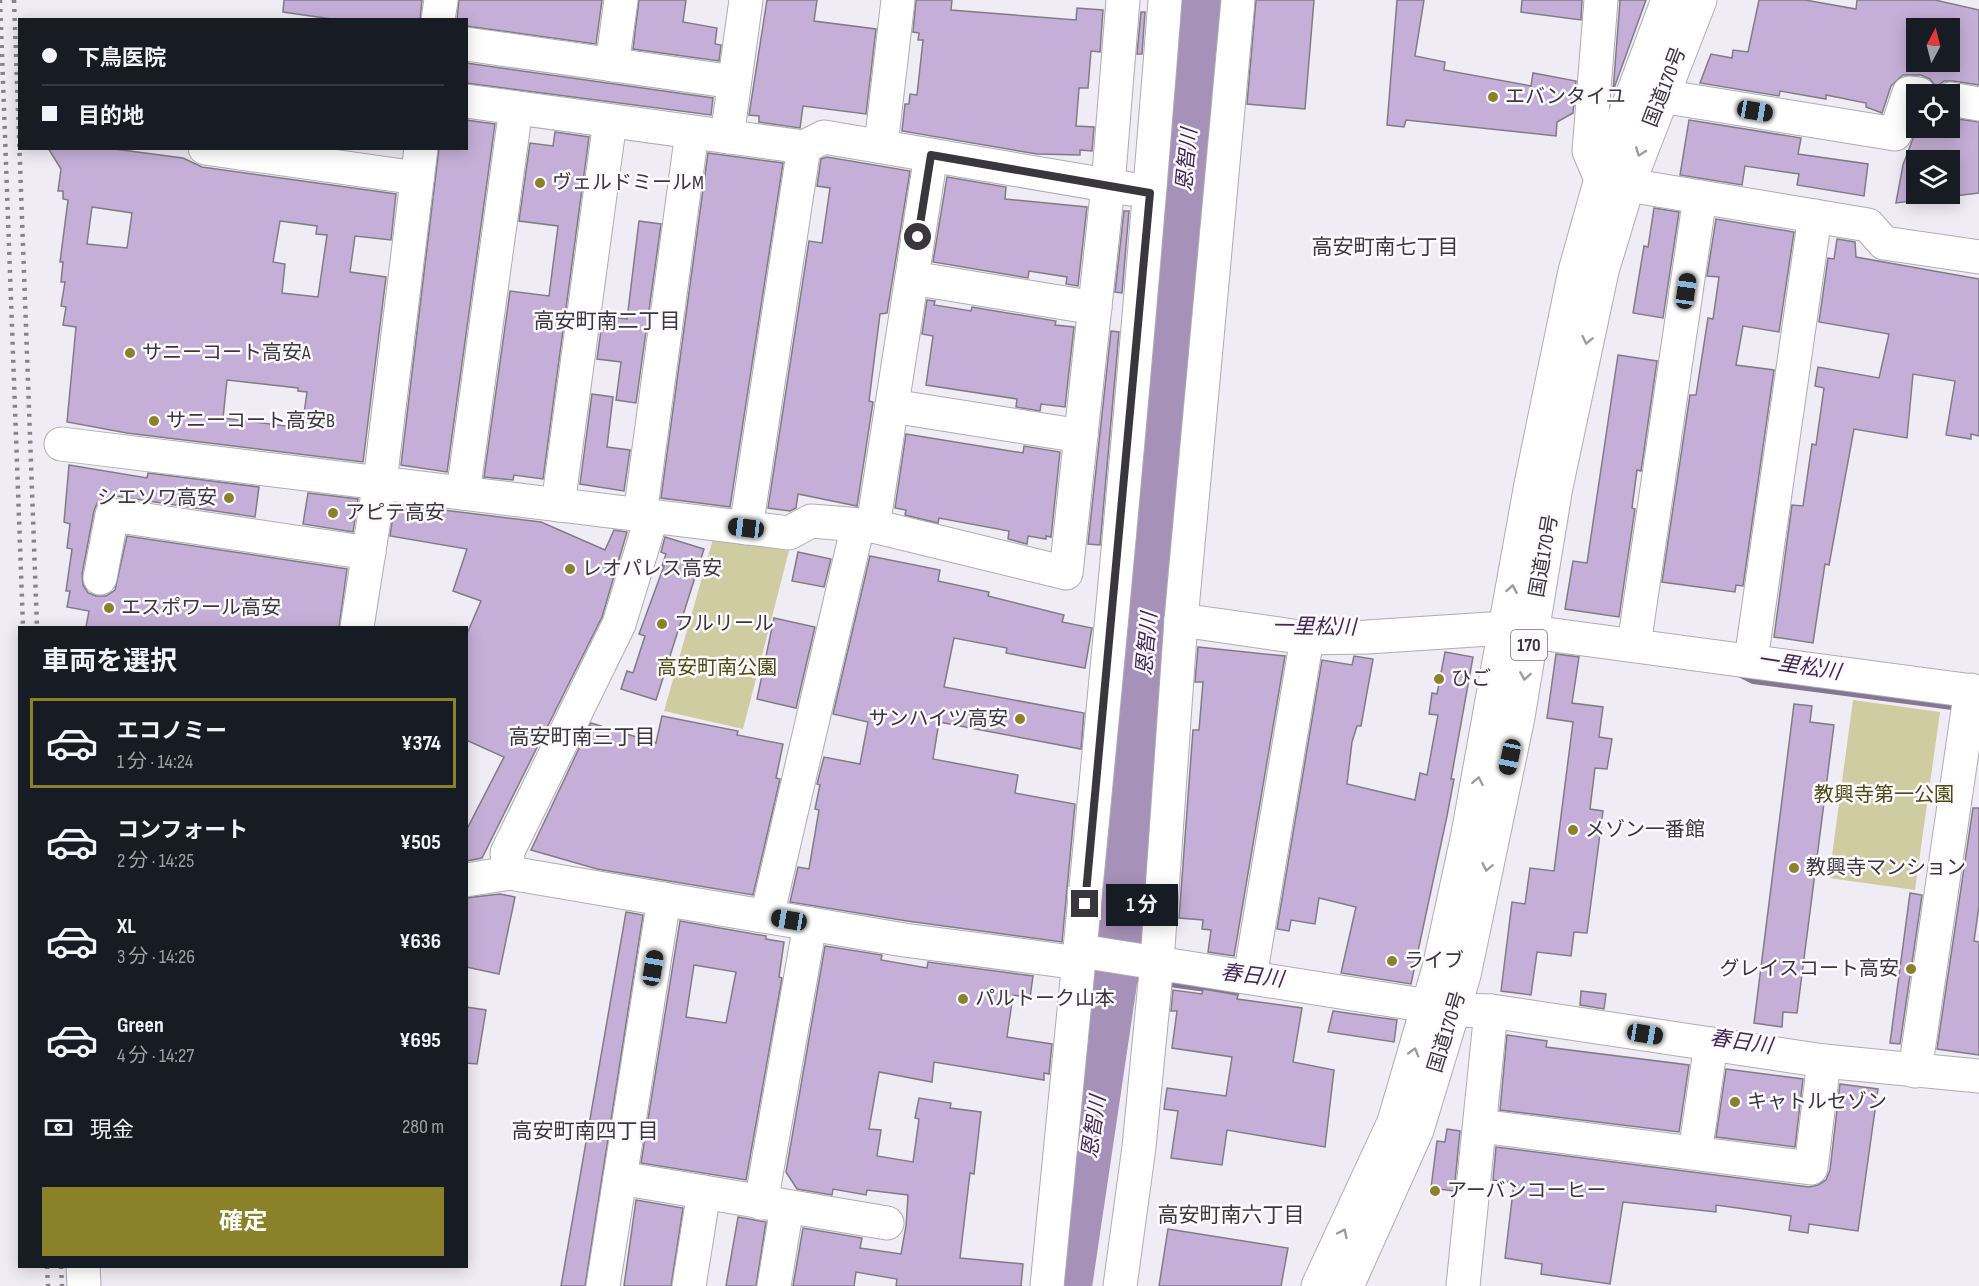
<!DOCTYPE html>
<html lang="ja">
<meta charset="utf-8">
<style>
:root{--surface:#171b24;--page:#20242c;--text:#f1f3f6;--muted:#9ea1a6;--line:#363941;--accent:#8b8129}
body{margin:0;font-family:"Sofia Sans Condensed","Noto Sans JP",sans-serif;background:var(--page);color:var(--text);height:100vh;display:flex;flex-direction:column;font-size:22px;white-space:nowrap}
*{box-sizing:border-box;margin:0}
p{font-size:20px;color:var(--muted)}
.icon{flex:none;width:33px;height:33px;fill:none;stroke:currentColor;stroke-width:2;stroke-linecap:round;stroke-linejoin:round}
.map{position:relative;flex:1;overflow:hidden}
.drawer{position:absolute;left:18px;top:626px;width:450px;height:642px;display:flex;flex-direction:column;background:var(--surface);border-radius:0px;box-shadow:0 3px 15px #0003}
.drawer>*{flex:none}
.guide{position:absolute;left:18px;top:18px;width:450px;height:132px;border-radius:0px;box-shadow:0 3px 15px #0003;display:grid;align-content:center;height:132px;padding:0 24px;background:var(--surface)}
.needle{width:39px;rotate:7deg}
.buttons{position:absolute;left:1906px;top:18px;display:grid;gap:12px}
.buttons a{display:grid;place-items:center;width:54px;height:54px;border-radius:0px;background:var(--surface);box-shadow:0 3px 15px #0003;font-size:30px}
.end{position:absolute;width:27px;height:27px;margin:-14px;border:8px solid #39373b;background:#fff;box-shadow:0 0 0 3px #fff}
.from{border-radius:50%}
.bubble{position:absolute;height:42px;border-radius:0px;background:var(--surface);box-shadow:0 3px 15px #0003;font-size:20px;font-weight:700;line-height:42px;text-align:center}
.car{position:absolute;width:18px;height:36px;margin:-18px -9px;border-radius:8px;box-shadow:0 0 4px 2px #0007;background:linear-gradient(#222 24%,#8ab4d8 0 40%,#222 0 76%,#8ab4d8 0 86%,#222 0)}
.guide b{display:flex;align-items:center;gap:21px;height:57px;font-size:22px}
.guide b+b{border-top:2px solid var(--line)}
.guide i{width:15px;height:15px;background:var(--text)}
ul{padding:0;list-style:none}
li{display:flex;align-items:center;gap:18px;height:90px;margin:0 12px 9px;padding:0 12px;border:3px solid transparent;border-radius:0px}
li div{flex:1}
li b{display:block;font-size:22px}
li em{font-style:normal;font-weight:700}
li.active{border-color:var(--accent)}
li>.icon{width:54px;height:54px;stroke-width:1.5}
h2{padding:0 24px;font-size:27px;line-height:72px}
.pay{display:flex;align-items:center;gap:15px;height:66px;padding:0 24px;font-size:22px}
.pay p{margin-inline-start:auto}
.primary-button{display:flex;gap:12px;margin-top:auto;padding:12px 24px}
.primary-button a{flex:1;height:69px;border-radius:0px;background:var(--accent);color:#fff;font-size:24px;font-weight:700;line-height:69px;text-align:center}
.map>svg:first-child{display:block}
.green{fill:#d0cca1}
.lines{fill:none;stroke-linecap:round;stroke-linejoin:round}
.stream{stroke:#857692;stroke-width:8}
.river{stroke:#a691b8;stroke-width:44}
.building{fill:#c5afd8;stroke:#807c84;stroke-width:1.5;fill-rule:evenodd}
.minor-casing{stroke:#afabb3;stroke-width:35}
.highway-casing{stroke:#afabb3;stroke-width:35}
.minor{stroke:#fff;stroke-width:33}
.highway{stroke:#fff;stroke-width:33}
.rail{stroke:#868389;stroke-width:4.5;stroke-dasharray:3 6;stroke-linecap:butt}
.oneway{stroke:#9c9b9d}
.route{stroke:#39373b;stroke-width:8}
.poi-dot{fill:#8b8129;stroke:#fcfafe;stroke-width:2}
.labels{text-anchor:middle;dominant-baseline:central;stroke-width:5;stroke-linejoin:round;paint-order:stroke}
.shield{fill:#fcfafe;stroke:#747276;stroke-width:1.5}
.shield-label{font-size:18px;font-weight:bold;fill:#39373b}
.street-label{font-size:20px;fill:#39373b;stroke:#fcfafe}
.poi-label{font-size:20px;fill:#39373b;stroke:#fcfafe;text-anchor:start}
.park-label{font-size:20px;fill:#4e4911;stroke:#fcfafe}
.water-label{font-size:21px;font-style:italic;fill:#432558;stroke:#fcfafe}
.neighbourhood-label{font-size:21px;fill:#39373b;stroke:#fcfafe}
</style>
<div class="map">
<svg width="1979" height="1286" viewBox="0 0 1979 1286">
<rect width="100%" height="100%" fill="#f0ecf5"/>
<g class="green">
<polygon points="715,532 791,543 743,729 664,711"/>
<polygon points="1853,700 1940,712 1915,890 1829,878"/>
</g>
<g class="lines">
<g class="stream">
<polyline points="1147,630 1172,633"/>
<polyline points="1741,674 1753,680 1960,707"/>
<polyline points="1116,976 1147,980"/>
<polyline points="1162,982 1236,992"/>
</g>
<polyline class="river" points="1070,1286 1116,976 1131,830 1201,0"/>
</g>
<g class="building">
<polygon points="284,0 422,0 420,20 339,20 283,12"/>
<polygon points="459,0 602,0 596,44 466,26 466,20 457,20"/>
<polygon points="639,0 686,0 683,22 717,28 715,44 721,45 719,61 633,49"/>
<polygon points="767,0 817,0 814,21 876,29 866,114 803,106 800,128 759,122 759,116 749,115"/>
<polygon points="916,0 952,0 951,10 1076,20 1077,8 1103,10 1100,52 1091,51 1088,88 1079,88 1076,126 1094,127 1092,151 1080,150 1080,155 1037,154 902,131 905,104 909,104 910,94 917,95 923,40 918,40 919,33 913,32"/>
<polygon points="1256,0 1314,0 1305,109 1247,104"/>
<polygon points="1397,0 1424,0 1415,56 1445,62 1444,70 1531,86 1533,73 1576,81 1573,113 1557,122 1556,136 1406,120 1404,127 1387,125"/>
<polygon points="1522,0 1582,0 1581,20 1521,12"/>
<polygon points="1619,0 1646,0 1613,91 1620,1"/>
<path d="M1759,0H1805L1856,9L1857,0H1935L1979,10V85L1953,81H1944L1936,87L1930,79L1921,75H1903L1891,86L1882,113L1866,107V103L1826,95V99L1780,91L1779,96L1700,83L1711,54L1732,58L1733,50L1748,52ZM1917,28H1950V62H1917Z"/>
<polygon points="1141,12 1145,12 1142,54 1137,54"/>
<polygon points="466,63 713,98 711,115 466,83"/>
<path d="M1950,118L1979,122V193L1896,203L1903,165L1917,128H1950ZM1917,160H1950V194H1917Z"/>
<polygon points="466,120 495,124 447,472 401,465 439,148 466,148"/>
<polygon points="1689,120 1801,138 1798,154 1868,164 1864,196 1797,185 1799,174 1745,166 1742,185 1680,175"/>
<polygon points="555,132 589,137 543,479 514,475 513,480 484,477 510,291 549,296 558,226 519,221 530,143 553,146"/>
<path d="M48,148H107L183,158L202,167L396,194L391,240L355,236L350,272L386,277L363,462L127,433L67,422L76,327L63,325L66,307L61,306L65,282H61L63,262H60L68,200L63,199V191H58L61,169ZM92,207L132,213L127,248L87,244ZM280,221L317,226L316,234L327,235L318,297L282,293L285,264L273,262ZM227,380L298,388V391L307,392L302,428L223,418Z"/>
<polygon points="708,153 783,163 730,507 661,498"/>
<polygon points="827,157 910,171 887,313 880,314 869,401 873,402 857,506 798,494 796,508 790,511 768,508 809,241 822,243 830,188 817,186 821,159"/>
<polygon points="947,177 1006,187 1005,199 1087,207 1078,286 1066,284 1067,277 1029,271 1028,278 933,262"/>
<polygon points="1654,208 1679,212 1663,318 1633,313 1644,246 1648,247"/>
<polygon points="1124,211 1129,211 1122,293 1115,292"/>
<polygon points="1716,219 1794,232 1779,332 1743,326 1736,365 1774,370 1743,586 1736,585 1735,592 1662,582 1690,395 1696,395 1708,318 1713,319 1719,277 1707,276"/>
<polygon points="639,221 661,224 636,403 616,400 621,362 597,359 603,316 627,319"/>
<polygon points="1837,239 1855,242 1856,257 1979,279 1979,436 1971,434 1971,439 1946,435 1955,381 1913,374 1907,438 1854,429 1829,565 1825,564 1813,643 1774,637 1792,505 1803,506 1812,444 1816,445 1824,388 1815,386 1818,367 1879,378 1889,334 1819,322 1828,258 1834,259"/>
<polygon points="927,300 935,301 934,305 971,311 972,307 1056,321 1055,325 1074,327 1065,407 1041,404 1040,411 1016,407 1017,399 926,385 933,336 922,334"/>
<polygon points="1111,331 1119,332 1100,545 1088,544"/>
<polygon points="1618,355 1657,361 1641,471 1637,470 1632,508 1635,509 1619,617 1565,609 1573,561 1587,563"/>
<polygon points="592,394 613,397 607,447 630,450 624,491 580,484"/>
<polygon points="906,434 1023,453 1024,446 1060,452 1051,537 1046,536 1046,539 1028,536 1027,544 1008,539 1009,531 939,518 938,523 905,515 906,510 895,508"/>
<polygon points="69,465 147,478 148,473 259,487 255,517 115,496 105,498 97,503 94,511 82,574 83,585 88,593 96,596 106,596 115,590 127,536 347,569 339,627 86,627 89,611 67,607 70,591 66,591 72,549 67,548 70,524 64,522"/>
<polygon points="308,493 358,499 353,532 303,524"/>
<polygon points="395,504 541,522 605,550 614,530 627,532 602,617 482,858 466,861 466,831 504,757 466,740 466,636 481,601 453,591 467,549 390,536"/>
<polygon points="665,537 704,549 656,700 621,689 627,671 633,673 645,636 639,634 664,566 662,566 666,554 661,552"/>
<polygon points="798,552 831,559 824,587 792,581"/>
<polygon points="870,556 940,570 938,581 989,592 988,596 1064,615 1062,622 1092,628 1085,668 1006,653 1007,648 954,638 944,687 1084,713 1081,749 939,722 933,759 1018,775 1015,793 1075,804 1062,942 907,921 790,902 798,867 809,869 819,810 815,809 820,785 817,784 824,757 860,764 868,722 833,714"/>
<polygon points="774,618 815,627 796,708 757,699"/>
<polygon points="1198,647 1285,656 1234,956 1208,952 1211,930 1202,929 1203,920 1179,918 1193,730 1199,730 1203,682 1195,682"/>
<polygon points="1445,652 1473,657 1451,779 1454,779 1447,816 1411,984 1341,973 1356,907 1319,898 1315,924 1291,920 1289,931 1277,929 1322,660 1352,665 1354,656 1373,659 1361,726 1357,726 1352,742 1347,784 1415,800 1420,773 1427,775 1438,715 1429,714 1432,693 1437,694"/>
<polygon points="1556,654 1579,657 1572,703 1603,707 1599,737 1612,739 1607,769 1595,768 1590,809 1603,811 1587,933 1574,932 1571,956 1537,952 1531,995 1501,991 1512,902 1525,904 1530,868 1554,871 1573,722 1547,718"/>
<polygon points="1794,704 1812,706 1810,722 1834,725 1797,1013 1783,1012 1782,1027 1754,1023"/>
<polygon points="662,716 738,731 737,735 783,744 776,778 780,779 753,895 597,869 531,850 591,723 656,743"/>
<polygon points="1973,808 1979,808 1979,906 1974,941 1979,942 1979,1055 1937,1049"/>
<polygon points="1910,893 1922,895 1900,1044 1890,1043"/>
<polygon points="500,894 515,897 499,974 466,967 466,898"/>
<polygon points="626,912 643,915 585,1286 561,1286"/>
<path d="M680,921L766,936V939L784,942L779,977L782,978L746,1180L641,1163ZM694,965L736,972L726,1023L686,1017Z"/>
<polygon points="825,946 882,955 881,960 927,968 928,962 1033,976 1030,998 1013,995 1007,1037 1052,1044 1049,1074 1044,1073 1044,1080 934,1062 932,1082 879,1072 869,1129 881,1130 877,1156 913,1162 919,1119 915,1118 919,1098 951,1103 950,1108 981,1112 974,1174 970,1173 960,1258 1023,1264 1021,1286 896,1286 897,1279 856,1272 854,1286 793,1286 803,1228 862,1238 860,1248 901,1254 906,1226 908,1195 867,1190 866,1195 833,1189 832,1195 797,1189 786,1172"/>
<polygon points="1203,989 1238,995 1237,999 1302,1008 1293,1062 1334,1070 1325,1147 1227,1130 1222,1165 1171,1158 1178,1111 1164,1109 1167,1088 1226,1096 1232,1057 1172,1048 1177,1011 1171,1011 1173,990 1202,994"/>
<polygon points="1581,991 1606,994 1604,1009 1580,1005"/>
<polygon points="466,1007 486,1010 477,1064 466,1063"/>
<polygon points="1333,1011 1397,1020 1394,1042 1328,1032"/>
<polygon points="1507,1035 1547,1041 1546,1047 1689,1065 1679,1132 1500,1110"/>
<polygon points="1726,1069 1803,1079 1795,1147 1716,1137"/>
<polygon points="1840,1084 1878,1089 1858,1231 1809,1224 1808,1233 1789,1230 1791,1216 1752,1210 1716,1205 1716,1212 1623,1202 1610,1284 1541,1274 1542,1264 1505,1258 1514,1183 1493,1180 1496,1147 1809,1187 1818,1185 1826,1180 1830,1170"/>
<polygon points="1447,1129 1460,1131 1454,1191 1431,1188 1437,1141 1445,1142"/>
<polygon points="636,1200 683,1208 671,1286 624,1286"/>
<polygon points="738,1217 766,1222 756,1286 726,1286"/>
<polygon points="1168,1229 1288,1248 1281,1286 1159,1286"/>
</g>
<g class="lines">
<g class="minor-casing">
<g id="minor">
<polyline points="438,20 441,0"/>
<polyline points="466,44 734,82"/>
<polyline points="612,65 621,0"/>
<polyline points="1661,96 1895,134 1909,93 1919,94"/>
<polyline points="1950,99 1979,104"/>
<polyline points="466,101 804,147 824,137 1130,189"/>
<polyline points="727,137 746,0"/>
<polyline points="881,145 898,0"/>
<polyline points="205,148 417,178"/>
<polyline points="1601,179 1589,151 1601,0"/>
<polyline points="1628,185 1868,225 1884,243 1979,257"/>
<polyline points="912,278 1095,308"/>
<polyline points="892,406 1081,436"/>
<polyline points="61,444 789,533 811,521 873,526 1066,573 1108,186 1123,0"/>
<polyline points="463,493 516,108"/>
<polyline points="558,505 610,121"/>
<polyline points="640,515 692,132"/>
<polyline points="873,526 931,155"/>
<polyline points="746,528 804,147"/>
<polyline points="100,578 112,515 369,553"/>
<polyline points="1181,620 1307,638 1367,637 1505,628"/>
<polyline points="357,627 380,481 421,148"/>
<polyline points="1531,632 1979,692"/>
<polyline points="1634,645 1700,197"/>
<polyline points="1751,660 1815,216"/>
<polyline points="510,873 507,853 619,624 652,516"/>
<polyline points="466,880 510,873 904,940 1079,963"/>
<polyline points="767,916 858,525"/>
<polyline points="1081,951 1454,1010 1491,1011 1824,1061 1979,1076"/>
<polyline points="1250,977 1307,638"/>
<polyline points="1915,1071 1971,690"/>
<polyline points="1480,1126 1811,1168 1824,1061"/>
<polyline points="1695,1153 1711,1044"/>
<polyline points="620,1178 887,1223"/>
<polyline points="761,1203 810,924"/>
<polyline points="83,1266 84,1286"/>
<polyline points="603,1286 664,899"/>
<polyline points="689,1286 704,1192"/>
<polyline points="774,1286 787,1207"/>
<path d="M1047,1286C1089,858 1132,429 1165,0"/>
<polyline points="1120,1286 1139,1147 1157,962 1181,620 1238,0"/>
<polyline points="1463,1286 1491,1011"/>
</g>
</g>
<g class="highway-casing">
<g id="highway">
<polyline points="1318,1286 1394,1122 1439,968 1468,834 1531,484 1575,271 1601,179 1668,0"/>
<polyline points="1347,1286 1417,1130 1464,975 1518,717 1556,487 1602,271 1628,185 1700,0"/>
</g>
</g>
<use href="#minor" class="minor"/>
<use href="#highway" class="highway"/>
<g class="rail">
<polyline points="0,0 23,627"/>
<polyline points="14,0 37,627"/>
<polyline points="47,1266 48,1286"/>
<polyline points="61,1266 62,1286"/>
</g>
</g>
<defs><path id="oneway-chevron" d="M-2-3.5L2.5 0L-2 3.5" fill="none" stroke-width="1.6" stroke-linecap="round" stroke-linejoin="round" transform="scale(1.5)"/></defs>
<g class="oneway">
<use href="#oneway-chevron" transform="translate(1640 152) rotate(111)"/>
<use href="#oneway-chevron" transform="translate(1587 340) rotate(102)"/>
<use href="#oneway-chevron" transform="translate(1512 589) rotate(-80)"/>
<use href="#oneway-chevron" transform="translate(1525 676) rotate(99)"/>
<use href="#oneway-chevron" transform="translate(1478 781) rotate(-79)"/>
<use href="#oneway-chevron" transform="translate(1487 867) rotate(102)"/>
<use href="#oneway-chevron" transform="translate(1414 1052) rotate(-74)"/>
<use href="#oneway-chevron" transform="translate(1343 1233) rotate(-65)"/>
</g>
<g class="lines">
<polyline class="route" points="918,237 931,155 1150,193 1085,904"/>
</g>
<g class="poi-dot">
<circle cx="1493" cy="97" r="6"/>
<circle cx="540" cy="183" r="6"/>
<circle cx="130" cy="353" r="6"/>
<circle cx="154" cy="421" r="6"/>
<circle cx="229" cy="498" r="6"/>
<circle cx="333" cy="513" r="6"/>
<circle cx="570" cy="569" r="6"/>
<circle cx="109" cy="608" r="6"/>
<circle cx="662" cy="624" r="6"/>
<circle cx="1439" cy="679" r="6"/>
<circle cx="1020" cy="719" r="6"/>
<circle cx="1573" cy="830" r="6"/>
<circle cx="1794" cy="868" r="6"/>
<circle cx="1392" cy="961" r="6"/>
<circle cx="1911" cy="969" r="6"/>
<circle cx="963" cy="999" r="6"/>
<circle cx="1735" cy="1102" r="6"/>
<circle cx="1435" cy="1191" r="6"/>
</g>
<g class="labels">
<rect class="shield" x="1511" y="630" width="36" height="30" rx="4.5"/>
<g class="shield-label">
<text x="1529" y="645">170</text>
</g>
<g class="street-label">
<text transform="translate(1665 87) rotate(-69)">国道170号</text>
<text transform="translate(1544 556) rotate(-80)">国道170号</text>
<text transform="translate(1447 1032) rotate(-73)">国道170号</text>
</g>
<g class="poi-label">
<text x="1505" y="97">エバンタイユ</text>
<text x="552" y="183">ヴェルドミールM</text>
<text x="142" y="353">サニーコート高安A</text>
<text x="166" y="421">サニーコート高安B</text>
<text x="217" y="498" text-anchor="end">シエソワ高安</text>
<text x="345" y="513">アピテ高安</text>
<text x="582" y="569">レオパレス高安</text>
<text x="121" y="608">エスポワール高安</text>
<text x="674" y="624">フルリール</text>
<text x="1451" y="679">ひご</text>
<text x="1008" y="719" text-anchor="end">サンハイツ高安</text>
<text x="1585" y="830">メゾン一番館</text>
<text x="1806" y="868">教興寺マンション</text>
<text x="1404" y="961">ライブ</text>
<text x="1899" y="969" text-anchor="end">グレイスコート高安</text>
<text x="975" y="999">パルトーク山本</text>
<text x="1747" y="1102">キャトルセゾン</text>
<text x="1447" y="1191">アーバンコーヒー</text>
</g>
<g class="park-label">
<text x="717" y="668">高安町南公園</text>
<text x="1884" y="795">教興寺第一公園</text>
</g>
<g class="water-label">
<text transform="translate(1187 160) rotate(-85)">恩智川</text>
<text transform="translate(1314 627) rotate(1)">一里松川</text>
<text transform="translate(1147 644) rotate(-85)">恩智川</text>
<text transform="translate(1799 666) rotate(9)">一里松川</text>
<text transform="translate(1252 976) rotate(7)">春日川</text>
<text transform="translate(1741 1042) rotate(8)">春日川</text>
<text transform="translate(1094 1127) rotate(-82)">恩智川</text>
</g>
<g class="neighbourhood-label">
<text x="1385" y="247">高安町南七丁目</text>
<text x="607" y="321">高安町南二丁目</text>
<text x="582" y="737">高安町南三丁目</text>
<text x="585" y="1131">高安町南四丁目</text>
<text x="1231" y="1215">高安町南六丁目</text>
</g>
</g>
</svg>
<div class="buttons">
<a><svg class="needle" viewBox="-14 -14 28 28"><path d="M0-13l5 13h-10z" fill="#e53935"/><path d="M0 13l5-13h-10z" fill="#9ea1a6"/></svg></a>
<a><svg class="icon" aria-label="locate" viewBox="0 0 24 24"><circle cx="12" cy="12" r="6"/><path d="M12 2v4M12 18v4M2 12h4M18 12h4"/></svg></a>
<a><svg class="icon" aria-label="layers" viewBox="0 0 24 24"><path d="M12 4l9 5-9 5-9-5zM3 14l9 5 9-5"/></svg></a>
</div>
<i class="end from" style="left:918px;top:237px"></i>
<i class="end" style="left:1085px;top:904px"></i>
<div class="bubble" style="left:1106px;top:884px;width:72px">1 分</div>
<i class="car" style="left:1755px;top:111px;rotate:100deg"></i>
<i class="car" style="left:1686px;top:291px;rotate:8deg"></i>
<i class="car" style="left:746px;top:528px;rotate:277deg"></i>
<i class="car" style="left:1510px;top:757px;rotate:192deg"></i>
<i class="car" style="left:789px;top:920px;rotate:280deg"></i>
<i class="car" style="left:653px;top:968px;rotate:9deg"></i>
<i class="car" style="left:1645px;top:1034px;rotate:99deg"></i>
<div class="guide">
<b><i class="from"></i>下鳥医院</b>
<b><i></i>目的地</b>
</div>
<section class="drawer">
<h2>車両を選択</h2>
<ul>
<li class="active"><svg class="icon" aria-label="car" viewBox="0 0 24 24"><path d="M5 17H2v-5l4-1 3-4h7l3 4 3 1v5h-3M9 17h6M6 11h13"/><circle cx="7" cy="17" r="2"/><circle cx="17" cy="17" r="2"/></svg><div><b>エコノミー</b><p>1 分 · 14:24</p></div><em>¥374</em></li>
<li><svg class="icon" aria-label="car" viewBox="0 0 24 24"><path d="M5 17H2v-5l4-1 3-4h7l3 4 3 1v5h-3M9 17h6M6 11h13"/><circle cx="7" cy="17" r="2"/><circle cx="17" cy="17" r="2"/></svg><div><b>コンフォート</b><p>2 分 · 14:25</p></div><em>¥505</em></li>
<li><svg class="icon" aria-label="car" viewBox="0 0 24 24"><path d="M5 17H2v-5l4-1 3-4h7l3 4 3 1v5h-3M9 17h6M6 11h13"/><circle cx="7" cy="17" r="2"/><circle cx="17" cy="17" r="2"/></svg><div><b>XL</b><p>3 分 · 14:26</p></div><em>¥636</em></li>
<li><svg class="icon" aria-label="car" viewBox="0 0 24 24"><path d="M5 17H2v-5l4-1 3-4h7l3 4 3 1v5h-3M9 17h6M6 11h13"/><circle cx="7" cy="17" r="2"/><circle cx="17" cy="17" r="2"/></svg><div><b>Green</b><p>4 分 · 14:27</p></div><em>¥695</em></li>
</ul>
<div class="pay"><svg class="icon" aria-label="cash" viewBox="0 0 24 24"><path d="M3 7h18v10H3z"/><circle cx="12" cy="12" r="2"/></svg>現金<p>280 m</p></div>
<div class="primary-button"><a>確定</a></div>
</section>
</div>
